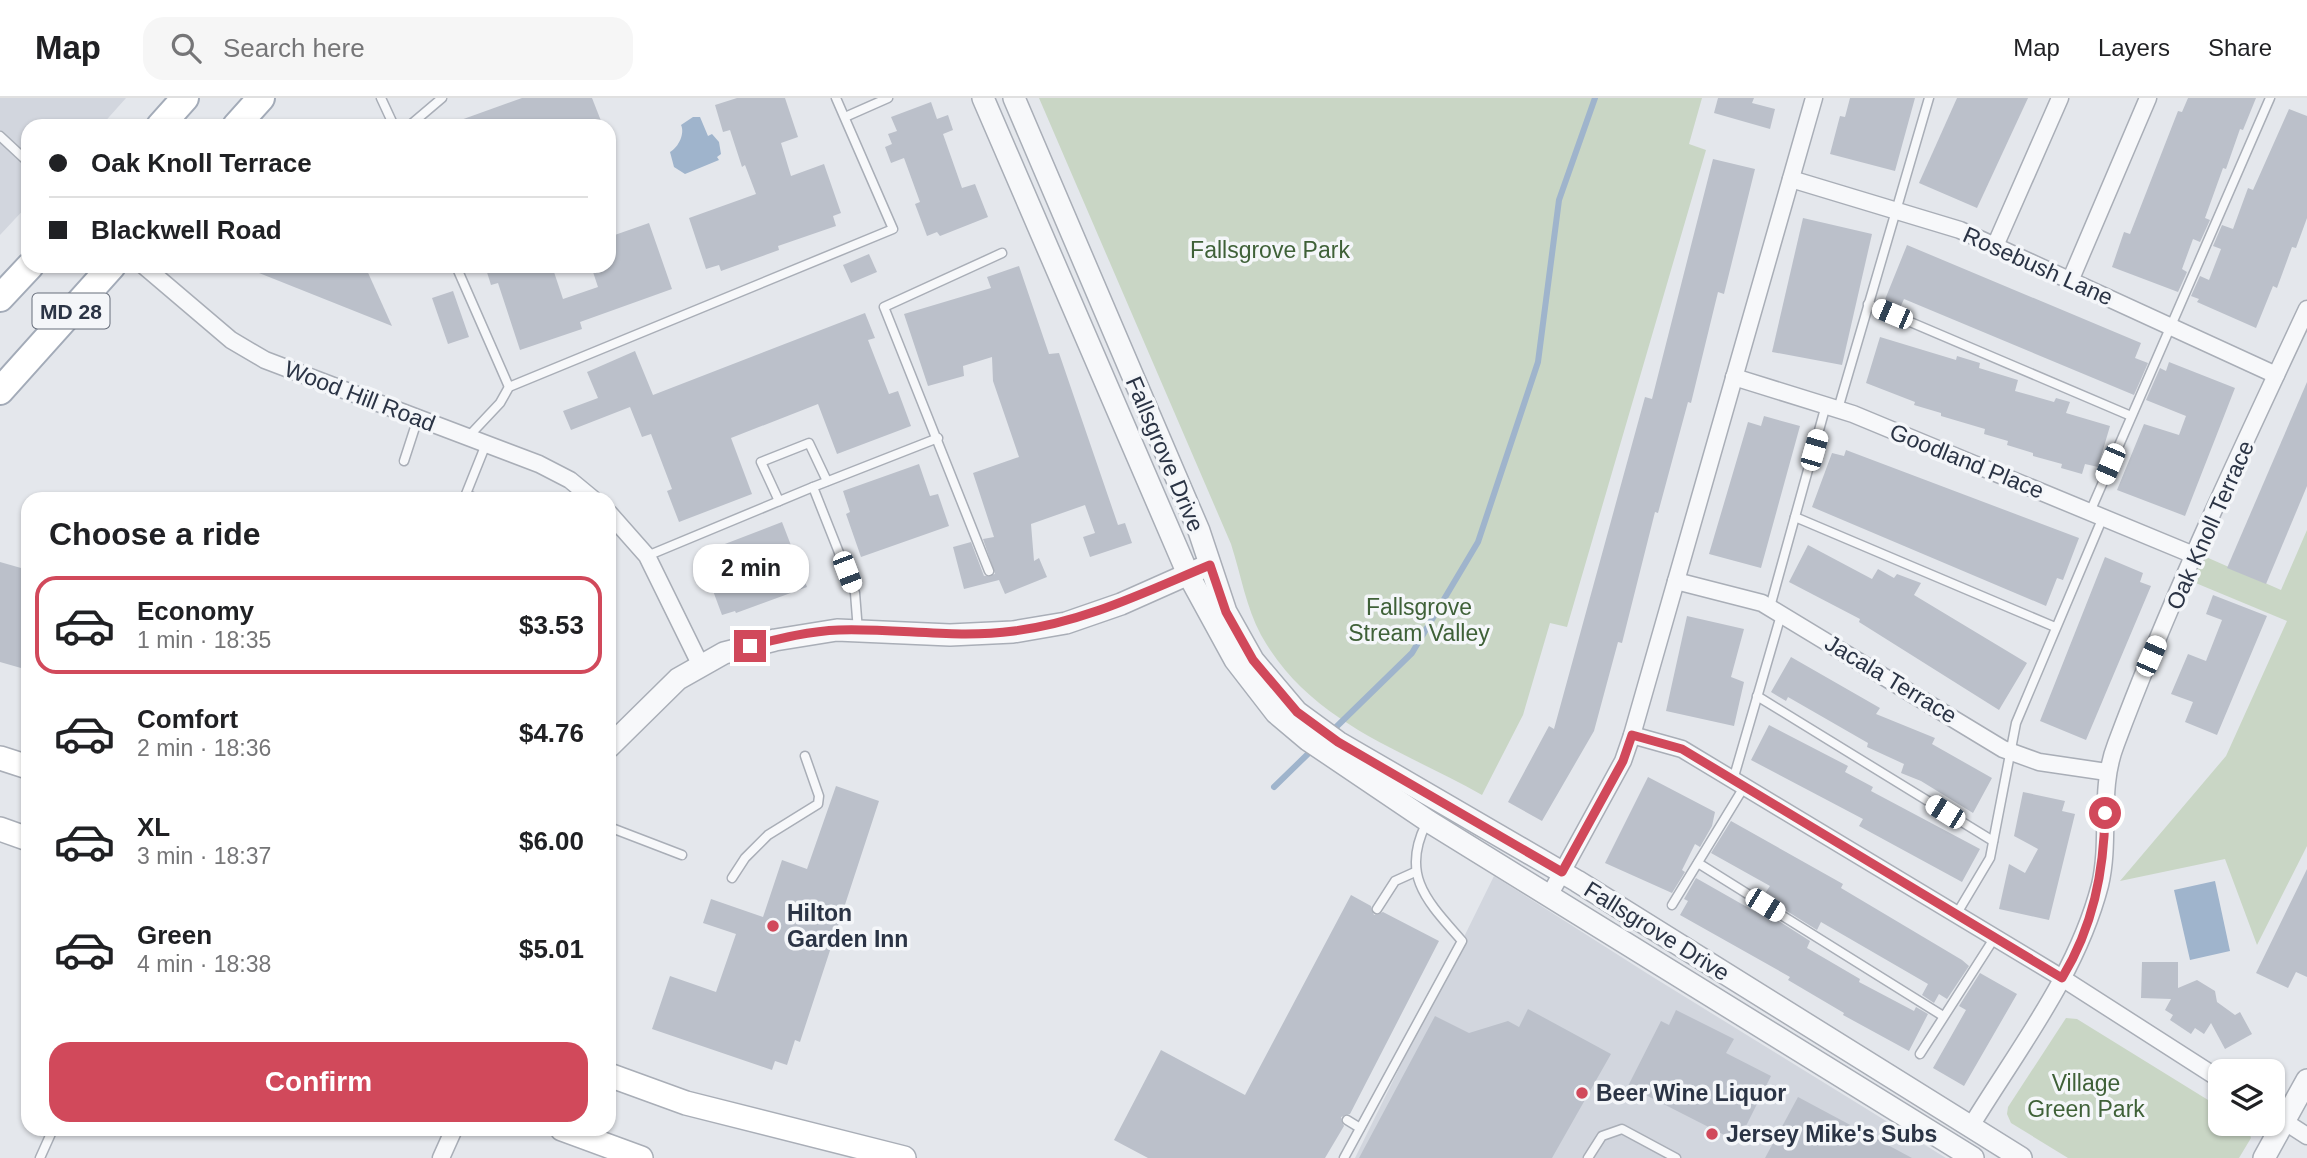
<!DOCTYPE html>
<meta charset="utf-8">
<style>
:root{--surface:#fff;--page:#f6f6f6;--text:#202124;--muted:#757577;--line:#e0e0e0;--accent:#d1495b}
body{margin:0;font-family:Arial,sans-serif;background:var(--page);color:var(--text);height:100vh;display:flex;flex-direction:column;font-size:26px;white-space:nowrap}
*{box-sizing:border-box;margin:0}
p{font-size:23px;color:var(--muted)}
.icon{flex:none;width:38px;height:38px;fill:none;stroke:currentColor;stroke-width:2;stroke-linecap:round;stroke-linejoin:round}
.map{position:relative;flex:1;overflow:hidden}
.side{position:absolute;left:21px;top:394px;width:595px;height:644px;display:flex;flex-direction:column;background:var(--surface);border-radius:21px;box-shadow:0 2px 5px #0004}
.side>*{flex:none}
.top-card{position:absolute;left:21px;top:21px;width:595px;height:154px;border-radius:21px;box-shadow:0 2px 5px #0004;display:grid;align-content:center;height:154px;padding:0 28px;background:var(--surface)}
.fabs{position:absolute;left:2208px;top:961px;display:grid;gap:14px}
.fabs a{display:grid;place-items:center;width:77px;height:77px;border-radius:14px;background:var(--surface);box-shadow:0 2px 5px #0004;font-size:35px}
.end{position:absolute;width:32px;height:32px;margin:-16px;border:9px solid #d1495b;background:#fff;box-shadow:0 0 0 4px #fff}
.from{border-radius:50%}
.bubble{position:absolute;height:49px;border-radius:21px;background:var(--surface);box-shadow:0 2px 5px #0004;font-size:23px;font-weight:700;line-height:49px;text-align:center}
.car{position:absolute;width:21px;height:42px;margin:-21px -10px;border-radius:9px;box-shadow:0 0 5px 2px #0007;background:linear-gradient(#fff 24%,#345 0 40%,#fff 0 76%,#345 0 86%,#fff 0)}
.top-card b{display:flex;align-items:center;gap:24px;height:66px;font-size:26px}
.top-card b+b{border-top:2px solid var(--line)}
.top-card i{width:18px;height:18px;background:var(--text)}
ul{padding:0;list-style:none}
li{display:flex;align-items:center;gap:21px;height:98px;margin:0 14px 10px;padding:0 14px;border:4px solid transparent;border-radius:21px}
li div{flex:1}
li b{display:block;font-size:26px}
li em{font-style:normal;font-weight:700}
li.selected{border-color:var(--accent)}
li>.icon{width:63px;height:63px;stroke-width:1.5}
h2{padding:0 28px;font-size:32px;line-height:84px}
.primary-button{display:flex;gap:14px;margin-top:auto;padding:14px 28px}
.primary-button a{flex:1;height:80px;border-radius:21px;background:var(--accent);color:#fff;font-size:28px;font-weight:700;line-height:80px;text-align:center}
header{display:flex;align-items:center;gap:42px;box-sizing:border-box;height:98px;padding:0 35px;background:var(--surface);border-bottom:2px solid var(--line)}
header strong{font-size:33px}
nav{display:flex;gap:38px;margin-inline-start:auto;font-size:24px}
.search{width:490px;height:63px;background:var(--page);display:flex;align-items:center;gap:18px;box-sizing:border-box;padding:0 24px;border-radius:21px;color:var(--muted);font-size:26px}
.map>svg:first-child{display:block}
.built{fill:#d2d6de}
.green{fill:#c9d6c5}
.water{fill:#9fb4cc}
.lines{fill:none;stroke-linecap:round;stroke-linejoin:round}
.stream{stroke:#9fb4cc;stroke-width:6}
.building{fill:#bbc0ca}
.service-casing{stroke:#a9aeb7;stroke-width:11}
.minor-casing{stroke:#a9aeb7;stroke-width:19}
.tertiary-casing{stroke:#a9aeb7;stroke-width:24}
.secondary-casing{stroke:#a9aeb7;stroke-width:26}
.primary-casing{stroke:#a3abb8;stroke-width:30}
.service{stroke:#f7f8fa;stroke-width:8}
.minor{stroke:#f7f8fa;stroke-width:16}
.tertiary{stroke:#f7f8fa;stroke-width:21}
.secondary{stroke:#fff;stroke-width:23}
.primary{stroke:#fff;stroke-width:26}
.route{stroke:#d1495b;stroke-width:9}
.poi-dot{fill:#d1495b;stroke:#f4f6f9;stroke-width:2.5}
.labels{text-anchor:middle;dominant-baseline:central;stroke-width:7;stroke-linejoin:round;paint-order:stroke}
.shield{fill:#f4f6f9;stroke:#676e7b;stroke-width:2}
.shield-label{font-size:21px;font-weight:bold;fill:#2b3445}
.park-label{font-size:23px;fill:#3f6138;stroke:#f4f6f9}
.street-label{font-size:23px;fill:#2b3445;stroke:#f4f6f9}
.poi-label{font-size:23px;font-weight:bold;fill:#2b3445;stroke:#f4f6f9;text-anchor:start}
</style>
<header>
<strong>Map</strong>
<div class="search"><svg class="icon" aria-label="search" viewBox="0 0 24 24"><circle cx="10" cy="10" r="6"/><path d="M15 15l6 6"/></svg>Search here</div>
<nav><a>Map</a><a>Layers</a><a>Share</a></nav>
</header>
<div class="map">
<svg width="2307" height="1060" viewBox="0 0 2307 1060">
<rect width="100%" height="100%" fill="#e4e7ec"/>
<g class="built">
<polygon points="0,0 126,0 101,28 28,28 28,107 0,137"/>
<polygon points="1494,778 1648,876 1946,1060 1355,1060"/>
</g>
<g class="green">
<path d="M1039,0H1702L1689,46L1706,52L1567,529L1550,525L1523,617L1482,697C1401,651 1310,625 1261,537C1246,509 1241,477 1231,446Z"/>
<polygon points="2307,432 2307,748 2257,847 2225,761 2120,783 2226,658 2287,523 2186,481 2197,455 2281,492"/>
<polygon points="2066,920 2077,921 2221,1010 2221,1026 2247,1026 2251,1040 2239,1060 2068,1060 2011,1025 2007,1016 2008,1009"/>
</g>
<g class="water">
<path d="M693,19H700L708,38L712,36L719,44L721,56L717,59L719,62L685,76L674,69L670,54C679,49 685,35 681,27Z"/>
<polygon points="2215,783 2230,853 2190,862 2174,792"/>
</g>
<g class="lines">
<g class="stream">
<polyline points="1331,634 1412,555 1478,444 1538,264 1559,102 1595,0"/>
<polyline points="1274,689 1313,651"/>
</g>
</g>
<g class="building">
<polygon points="522,0 592,0 603,28 444,28"/>
<polygon points="737,0 785,0 798,39 781,45 791,78 824,66 841,115 833,118 836,128 778,148 779,152 721,173 719,167 706,171 689,120 756,96 745,67 742,69 730,32 723,34 715,7"/>
<polygon points="1718,0 1754,0 1752,5 1775,11 1770,31 1714,15"/>
<polygon points="1850,0 1915,0 1895,73 1830,56 1840,18 1845,19"/>
<polygon points="1957,0 2028,0 1977,110 1919,85"/>
<polygon points="2188,0 2256,0 2243,32 2240,31 2226,71 2223,70 2205,120 2210,122 2200,144 2193,141 2182,171 2187,174 2178,194 2112,169 2124,134 2130,136 2178,13 2182,14"/>
<polygon points="931,4 937,21 948,17 953,32 943,36 962,90 975,86 988,119 940,138 937,134 927,138 915,106 920,104 904,60 891,65 885,49 892,46 888,36 897,33 891,19"/>
<polygon points="2289,11 2307,18 2307,120 2296,150 2292,149 2277,190 2273,188 2256,230 2197,204 2199,201 2191,198 2200,178 2209,182 2221,151 2213,148 2222,127 2233,131 2248,90 2253,92"/>
<polygon points="1713,61 1755,71 1724,196 1718,194 1691,305 1688,304 1658,415 1655,414 1622,545 1618,544 1594,633 1542,723 1508,704 1549,628 1554,631 1645,299 1652,301"/>
<polygon points="1803,120 1872,136 1842,267 1772,254"/>
<polygon points="649,125 672,191 580,224 582,231 520,252 498,185 491,187 485,168 552,168 563,201 598,189 591,168 609,168 609,139"/>
<polygon points="1907,147 2141,245 2135,260 2148,265 2134,297 1904,201 1900,210 1884,204"/>
<polygon points="869,156 877,174 851,185 843,167"/>
<polygon points="245,168 365,168 392,228 244,169"/>
<polygon points="1019,168 1049,256 1059,255 1118,427 1125,425 1132,445 1090,459 1083,439 1095,435 1085,407 1031,426 1034,463 1039,460 1047,479 1005,496 999,482 964,491 953,449 971,444 984,478 995,476 983,441 994,439 973,375 1019,359 993,283 992,259 963,268 964,278 928,288 904,216 991,190 987,179"/>
<polygon points="453,193 469,239 448,246 432,200"/>
<polygon points="865,215 875,240 868,242 889,296 898,293 911,328 837,356 818,306 731,340 752,396 679,424 667,393 672,391 651,336 642,339 630,309 571,332 563,313 598,300 587,274 635,253 653,297"/>
<polygon points="1880,239 1956,262 1957,258 1980,265 1979,270 2018,282 2015,293 2054,304 2056,300 2070,304 2066,315 2110,328 2098,369 2085,366 2082,376 2061,370 2062,366 2033,358 2033,355 2007,347 2008,343 1984,336 1985,331 1941,318 1941,315 1914,307 1915,304 1866,285"/>
<polygon points="2169,264 2235,290 2185,418 2117,392 2144,326 2179,337 2186,318 2146,302 2160,270 2166,273"/>
<polygon points="2307,284 2307,388 2266,486 2227,470"/>
<polygon points="1764,318 1800,328 1761,470 1709,456 1748,324 1761,328"/>
<polygon points="1846,352 2079,440 2063,482 2057,480 2046,508 1812,409 1832,355 1844,358"/>
<polygon points="919,366 930,398 938,396 949,428 861,459 846,416 850,414 843,393"/>
<polygon points="782,424 807,489 736,515 735,513 722,517 706,474 711,472 704,454"/>
<polygon points="1808,447 1872,481 1878,471 1894,480 1897,476 1921,485 1914,497 2027,565 1999,612 1859,524 1860,521 1789,484"/>
<polygon points="2105,459 2143,475 2140,484 2151,488 2086,642 2040,623"/>
<polygon points="0,464 28,472 28,572 0,564"/>
<polygon points="2213,497 2267,518 2217,637 2185,624 2193,604 2171,596 2188,556 2206,563 2222,522 2206,516"/>
<polygon points="1687,518 1744,531 1731,579 1744,584 1734,628 1666,613"/>
<polygon points="1791,559 1880,610 1876,616 1935,640 1932,646 1992,680 1973,715 1921,683 1901,675 1904,666 1867,649 1868,645 1788,599 1786,603 1771,594"/>
<polygon points="1769,627 1848,668 1845,674 1873,689 1871,693 1980,751 1962,784 1859,728 1863,721 1751,662"/>
<polygon points="1648,679 1715,714 1712,728 1700,749 1695,746 1682,772 1685,774 1672,795 1605,765"/>
<polygon points="836,688 879,703 800,944 795,942 787,967 775,963 772,972 652,931 670,878 716,894 736,836 703,825 711,801 763,819 782,762 807,771"/>
<polygon points="2023,694 2065,703 2062,713 2075,716 2049,822 1999,811 2009,766 2025,775 2038,751 2014,738"/>
<polygon points="1731,723 1843,786 1841,790 1962,862 1969,868 1947,901 1939,896 1934,905 1922,897 1928,886 1821,824 1817,832 1763,798 1770,788 1711,755"/>
<polygon points="2307,771 2307,879 2296,874 2288,890 2256,875"/>
<polygon points="1696,780 1754,813 1757,809 1810,843 1807,850 1860,881 1859,884 1914,913 1916,909 1928,916 1909,953 1843,917 1844,915 1788,882 1790,879 1680,817 1688,803 1684,801"/>
<polygon points="1351,797 1371,808 1374,817 1383,814 1439,843 1350,1016 1341,1019 1344,1028 1325,1060 1148,1060 1114,1042 1161,952 1245,997"/>
<polygon points="2142,864 2178,864 2178,890 2197,882 2215,893 2217,904 2235,917 2240,914 2252,936 2225,951 2211,925 2204,936 2195,930 2191,936 2170,922 2173,917 2165,912 2171,901 2141,900"/>
<polygon points="1980,875 2017,896 1964,988 1933,970 1966,912 1959,908"/>
<polygon points="1528,911 1611,956 1552,1060 1359,1060 1435,918 1469,935 1508,923 1519,929"/>
<polygon points="1676,912 1734,941 1726,955 1771,978 1738,1044 1628,988 1661,923 1669,927"/>
<polygon points="1798,999 1912,1060 1765,1060"/>
</g>
<g class="lines">
<g class="service-casing">
<g id="service">
<polyline points="381,0 394,28"/>
<polyline points="845,19 888,0"/>
<polyline points="409,28 442,0"/>
<polyline points="0,38 28,64"/>
<polyline points="456,168 509,289"/>
<polyline points="1868,206 2131,318"/>
<polyline points="1838,311 1929,0"/>
<polyline points="468,339 500,305 509,289 893,131 836,0"/>
<polyline points="404,363 418,320"/>
<polyline points="477,401 466,396 486,346"/>
<polyline points="779,403 761,364 809,345 827,383"/>
<polyline points="2090,414 2270,0"/>
<polyline points="1795,419 2055,529"/>
<polyline points="647,458 813,389"/>
<polyline points="989,473 884,209 1002,155"/>
<polyline points="1770,509 1826,307"/>
<polyline points="858,533 855,495 813,389 938,340"/>
<polyline points="1757,598 1993,743"/>
<polyline points="1733,682 1781,517"/>
<polyline points="609,729 682,757"/>
<polyline points="1698,765 1943,918"/>
<polyline points="732,780 745,760 768,737 818,706 819,698 805,658"/>
<polyline points="1672,807 1744,689"/>
<polyline points="1377,811 1395,783 1415,774"/>
<polyline points="1956,817 1990,760 2016,625 2103,419"/>
<polyline points="1920,956 1995,839"/>
<polyline points="1347,1022 1360,1030"/>
<polyline points="40,1060 53,1031"/>
<path d="M1344,1060L1462,843C1428,804 1400,778 1426,726"/>
<polyline points="1588,1060 1602,1038 1622,1031 1676,1060"/>
</g>
</g>
<g class="minor-casing">
<g id="minor">
<polyline points="1791,81 1960,132 2276,277"/>
<polyline points="1995,148 2060,0"/>
<polyline points="144,168 231,242 265,262 539,366 570,382 593,401"/>
<polyline points="2070,183 2148,0"/>
<polyline points="1734,279 1853,316 2196,458"/>
<polyline points="609,415 647,458 701,568"/>
<polyline points="1676,483 1762,505 2003,651 2039,664 2107,674"/>
<polyline points="1632,637 1682,651 2062,880 2221,982"/>
<polyline points="1549,798 1623,663 1632,637 1814,0"/>
<polyline points="2273,1016 2307,1038"/>
<path d="M1971,1028C2018,951 2077,876 2100,787C2111,740 2098,692 2116,646C2170,501 2241,352 2307,211"/>
<polyline points="441,1060 454,1031"/>
</g>
</g>
<g class="tertiary-casing">
<g id="tertiary">
<polyline points="983,0 1188,476 1235,562 1276,615 1308,642 1428,723 1973,1060"/>
<polyline points="1014,0 1199,433 1226,514 1253,562 1297,614 1338,644 1577,783 2021,1060"/>
<polyline points="609,649 678,581 724,555 775,542 837,532 950,537 1013,534 1066,525 1121,506 1202,470"/>
<polyline points="2264,1060 2307,982"/>
</g>
</g>
<g class="secondary-casing">
<g id="secondary">
<polyline points="0,660 28,669"/>
<polyline points="0,731 28,741"/>
<polyline points="609,977 686,1005 904,1060"/>
<polyline points="562,1031 641,1060"/>
</g>
</g>
<g class="primary-casing">
<g id="primary">
<polyline points="160,28 185,0"/>
<polyline points="236,28 261,0"/>
<polyline points="0,200 30,168"/>
<polyline points="0,293 112,168"/>
</g>
</g>
<use href="#service" class="service"/>
<use href="#minor" class="minor"/>
<use href="#tertiary" class="tertiary"/>
<use href="#secondary" class="secondary"/>
<use href="#primary" class="primary"/>
</g>
<g class="lines">
<path class="route" d="M750,548C778,541 809,533 839,532C897,530 955,541 1014,533C1085,524 1145,494 1210,467L1226,514L1253,562L1297,614L1338,644L1562,774L1623,663L1632,637L1682,651L2062,880C2093,829 2104,774 2105,715"/>
</g>
<g class="poi-dot">
<circle cx="773" cy="828" r="7"/>
<circle cx="1582" cy="995" r="7"/>
<circle cx="1712" cy="1036" r="7"/>
</g>
<g class="labels">
<rect class="shield" x="32.5" y="195.5" width="77" height="35" rx="5"/>
<g class="shield-label">
<text x="71" y="213">MD 28</text>
</g>
<g class="park-label">
<text x="1270" y="152">Fallsgrove Park</text>
<text x="1419" y="509">Fallsgrove<tspan x="1419" dy="26">Stream Valley</tspan></text>
<text x="2086" y="985">Village<tspan x="2086" dy="26">Green Park</tspan></text>
</g>
<g class="street-label">
<text transform="translate(2038 168) rotate(24)">Rosebush Lane</text>
<text transform="translate(360 298) rotate(21)">Wood Hill Road</text>
<text transform="translate(1165 356) rotate(67)">Fallsgrove Drive</text>
<text transform="translate(1967 363) rotate(22)">Goodland Place</text>
<text transform="translate(2210 427) rotate(-66)">Oak Knoll Terrace</text>
<text transform="translate(1891 581) rotate(31)">Jacala Terrace</text>
<text transform="translate(1657 833) rotate(32)">Fallsgrove Drive</text>
</g>
<g class="poi-label">
<text x="787" y="815">Hilton<tspan x="787" dy="26">Garden Inn</tspan></text>
<text x="1596" y="995">Beer Wine Liquor</text>
<text x="1726" y="1036">Jersey Mike's Subs</text>
</g>
</g>
</svg>
<div class="fabs">
<a><svg class="icon" aria-label="layers" viewBox="0 0 24 24"><path d="M12 4l9 5-9 5-9-5zM3 14l9 5 9-5"/></svg></a>
</div>
<i class="end from" style="left:2105px;top:715px"></i>
<i class="end" style="left:750px;top:548px"></i>
<div class="bubble" style="left:693px;top:446px;width:116px">2 min</div>
<i class="car" style="left:1892px;top:216px;rotate:293deg"></i>
<i class="car" style="left:1814px;top:352px;rotate:16deg"></i>
<i class="car" style="left:2110px;top:366px;rotate:203deg"></i>
<i class="car" style="left:847px;top:474px;rotate:159deg"></i>
<i class="car" style="left:2151px;top:558px;rotate:24deg"></i>
<i class="car" style="left:1945px;top:714px;rotate:302deg"></i>
<i class="car" style="left:1765px;top:807px;rotate:122deg"></i>
<div class="top-card">
<b><i class="from"></i>Oak Knoll Terrace</b>
<b><i></i>Blackwell Road</b>
</div>
<section class="side">
<h2>Choose a ride</h2>
<ul>
<li class="selected"><svg class="icon" aria-label="car" viewBox="0 0 24 24"><path d="M5 17H2v-5l4-1 3-4h7l3 4 3 1v5h-3M9 17h6M6 11h13"/><circle cx="7" cy="17" r="2"/><circle cx="17" cy="17" r="2"/></svg><div><b>Economy</b><p>1 min · 18:35</p></div><em>$3.53</em></li>
<li><svg class="icon" aria-label="car" viewBox="0 0 24 24"><path d="M5 17H2v-5l4-1 3-4h7l3 4 3 1v5h-3M9 17h6M6 11h13"/><circle cx="7" cy="17" r="2"/><circle cx="17" cy="17" r="2"/></svg><div><b>Comfort</b><p>2 min · 18:36</p></div><em>$4.76</em></li>
<li><svg class="icon" aria-label="car" viewBox="0 0 24 24"><path d="M5 17H2v-5l4-1 3-4h7l3 4 3 1v5h-3M9 17h6M6 11h13"/><circle cx="7" cy="17" r="2"/><circle cx="17" cy="17" r="2"/></svg><div><b>XL</b><p>3 min · 18:37</p></div><em>$6.00</em></li>
<li><svg class="icon" aria-label="car" viewBox="0 0 24 24"><path d="M5 17H2v-5l4-1 3-4h7l3 4 3 1v5h-3M9 17h6M6 11h13"/><circle cx="7" cy="17" r="2"/><circle cx="17" cy="17" r="2"/></svg><div><b>Green</b><p>4 min · 18:38</p></div><em>$5.01</em></li>
</ul>
<div class="primary-button"><a>Confirm</a></div>
</section>
</div>
